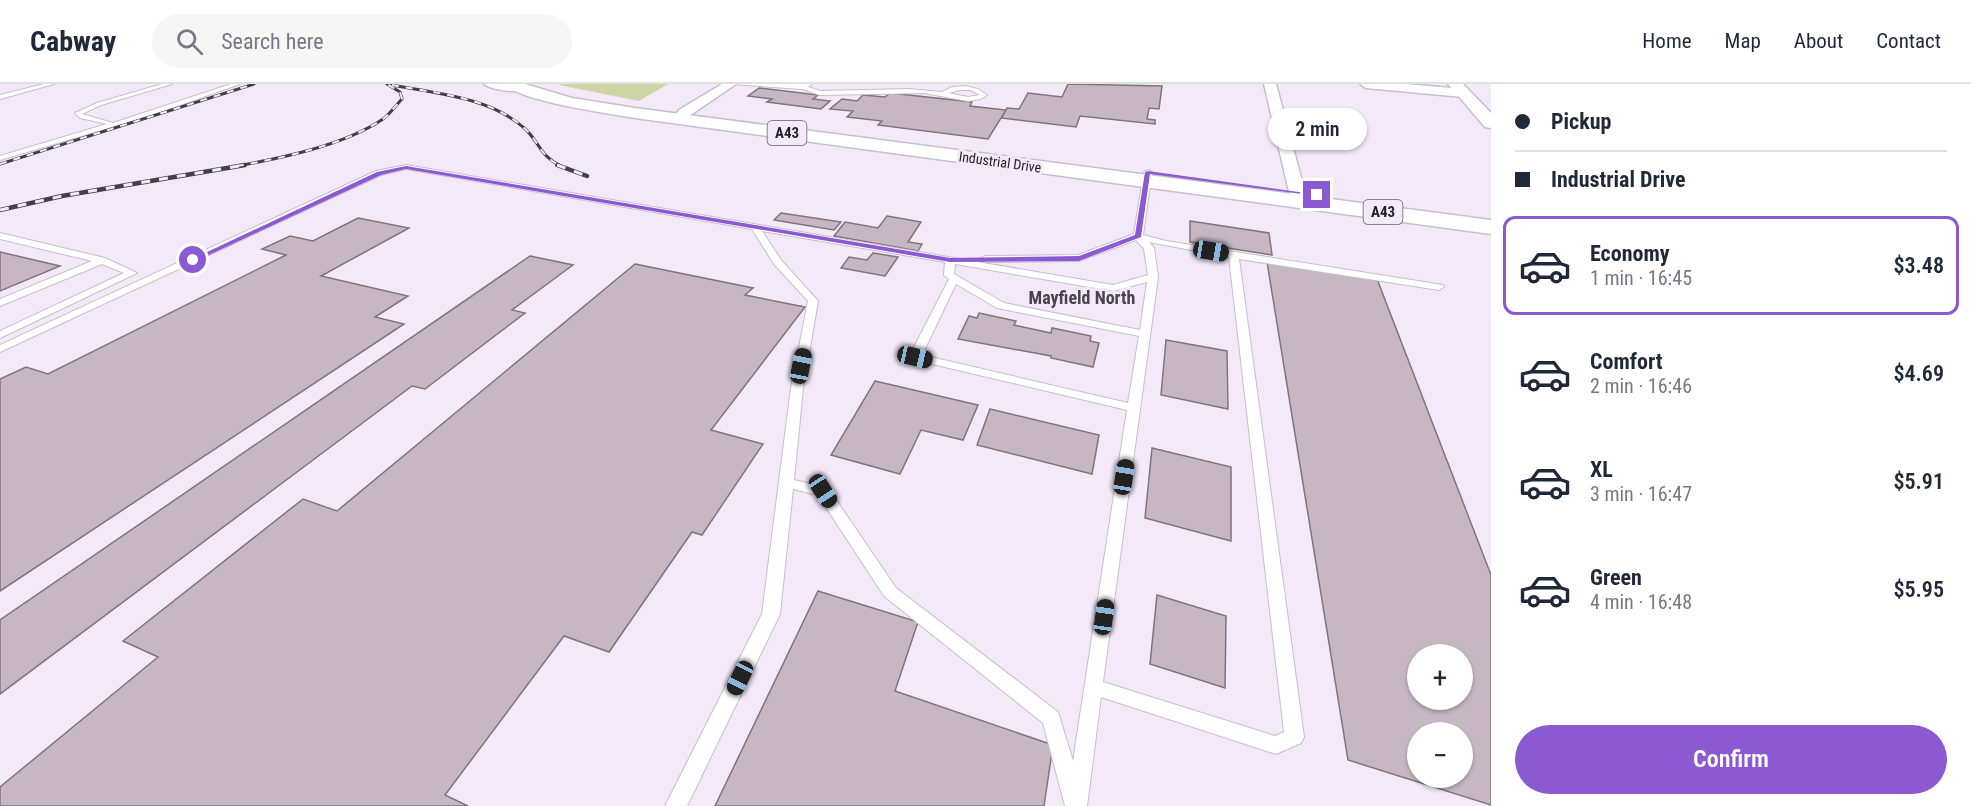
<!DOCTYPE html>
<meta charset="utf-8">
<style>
:root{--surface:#fff;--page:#f6f6f7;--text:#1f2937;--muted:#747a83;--line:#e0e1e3;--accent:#8b59d2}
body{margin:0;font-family:"Roboto Condensed",sans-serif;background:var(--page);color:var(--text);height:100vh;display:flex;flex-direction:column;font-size:22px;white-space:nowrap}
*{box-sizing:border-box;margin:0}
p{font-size:20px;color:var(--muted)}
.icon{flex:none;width:33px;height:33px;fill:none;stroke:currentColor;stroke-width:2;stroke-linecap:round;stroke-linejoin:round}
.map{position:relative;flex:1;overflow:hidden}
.sheet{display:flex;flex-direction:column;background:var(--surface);width:480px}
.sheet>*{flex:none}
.hud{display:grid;align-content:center;height:132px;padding:0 24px;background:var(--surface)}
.buttons{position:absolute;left:1407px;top:560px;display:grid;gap:12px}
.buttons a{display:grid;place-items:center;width:66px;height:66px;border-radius:50%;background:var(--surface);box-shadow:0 2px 4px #0004;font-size:30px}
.end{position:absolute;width:27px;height:27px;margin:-14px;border:8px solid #8b59d2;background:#fff;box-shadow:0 0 0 3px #fff}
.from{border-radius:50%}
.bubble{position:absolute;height:42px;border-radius:21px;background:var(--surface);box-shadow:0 2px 4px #0004;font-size:20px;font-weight:600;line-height:42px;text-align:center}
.car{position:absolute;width:18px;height:36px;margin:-18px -9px;border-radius:8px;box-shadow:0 0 4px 2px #0007;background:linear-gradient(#222 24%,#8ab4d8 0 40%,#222 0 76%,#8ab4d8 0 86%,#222 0)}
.hud b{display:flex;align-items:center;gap:21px;height:57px;font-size:22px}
.hud b+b{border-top:2px solid var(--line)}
.hud i{width:15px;height:15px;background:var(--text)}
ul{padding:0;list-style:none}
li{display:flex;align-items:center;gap:18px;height:99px;margin:0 12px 9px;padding:0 12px;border:3px solid transparent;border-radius:12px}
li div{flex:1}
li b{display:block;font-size:22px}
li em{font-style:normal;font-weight:600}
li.on{border-color:var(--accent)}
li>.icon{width:54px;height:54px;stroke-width:1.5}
.action{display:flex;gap:12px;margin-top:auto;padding:12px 24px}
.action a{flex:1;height:69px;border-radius:36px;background:var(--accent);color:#fff;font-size:24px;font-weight:600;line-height:69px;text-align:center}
header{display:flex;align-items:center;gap:36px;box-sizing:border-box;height:84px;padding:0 30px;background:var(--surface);border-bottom:2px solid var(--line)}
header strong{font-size:28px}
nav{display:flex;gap:33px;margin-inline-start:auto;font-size:21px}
.search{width:420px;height:54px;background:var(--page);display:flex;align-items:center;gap:15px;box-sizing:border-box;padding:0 21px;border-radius:33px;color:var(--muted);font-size:22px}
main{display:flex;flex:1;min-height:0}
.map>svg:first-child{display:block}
.green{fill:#ced5a4}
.building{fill:#c7b7c3;stroke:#82737e;stroke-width:1.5;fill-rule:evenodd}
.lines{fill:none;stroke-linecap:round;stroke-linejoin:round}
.service-casing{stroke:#c7bece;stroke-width:2}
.minor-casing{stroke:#c7bece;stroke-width:3}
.primary-casing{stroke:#c7bece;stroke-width:3}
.trunk-casing{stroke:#c7bece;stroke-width:3}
.service{fill:#fff;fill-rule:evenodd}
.minor{fill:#fff;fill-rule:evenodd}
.primary{fill:#fff;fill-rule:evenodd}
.trunk{fill:#fff;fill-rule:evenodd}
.rail-far1-casing{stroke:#433f47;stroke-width:3}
.rail-casing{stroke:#433f47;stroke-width:4.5}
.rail-far1{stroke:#f3e9f9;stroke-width:2;stroke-dasharray:7;stroke-linecap:butt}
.rail{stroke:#f3e9f9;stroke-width:3;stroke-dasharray:9;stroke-linecap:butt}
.route{fill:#8b59d2}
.labels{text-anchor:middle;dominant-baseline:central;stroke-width:6;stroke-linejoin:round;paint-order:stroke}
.far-street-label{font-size:14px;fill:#221f25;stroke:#f3e9f9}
.shield{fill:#f3e9f9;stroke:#615c65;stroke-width:1.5}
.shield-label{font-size:15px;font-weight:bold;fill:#221f25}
.far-district-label{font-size:18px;font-weight:bold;fill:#4a424f;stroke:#f3e9f9}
</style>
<header>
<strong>Cabway</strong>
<div class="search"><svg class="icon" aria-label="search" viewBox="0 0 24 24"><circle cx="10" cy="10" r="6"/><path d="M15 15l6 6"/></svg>Search here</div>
<nav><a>Home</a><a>Map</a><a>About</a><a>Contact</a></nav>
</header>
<main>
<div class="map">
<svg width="1491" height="722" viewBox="0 0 1491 722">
<rect width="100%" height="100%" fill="#f3e9f9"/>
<polygon class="green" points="561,0 668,0 639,17 559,1"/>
<g class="building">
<polygon points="1068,0 1162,2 1159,25 1149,24 1147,35 1155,36 1155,40 1080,32 1076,43 1001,34 1007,24 1019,25 1028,9 1062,13"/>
<polygon points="759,4 818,11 813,15 830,17 821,25 767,18 772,15 748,12"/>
<polygon points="890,9 972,18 970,22 1006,26 988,55 878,41 882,37 847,33 853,27 830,25 842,15 857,17 863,11 885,13"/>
<polygon points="781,129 841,138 834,146 774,136"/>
<polygon points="887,132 921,138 908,158 922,160 918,167 834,152 845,138 878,144"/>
<polygon points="358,134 409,144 321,192 408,212 375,233 404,240 0,507 0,295 26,283 48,290 286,171 262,165 290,152 313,157"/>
<polygon points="1190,137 1269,149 1272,171 1190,158"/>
<polygon points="0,168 60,182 0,207"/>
<polygon points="873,169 898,173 885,192 841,184 849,173 867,176"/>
<polygon points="530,172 573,181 512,226 525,229 425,305 412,302 0,610 0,536"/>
<path d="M1267,178L1377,195L1491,491V721L1348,676ZM1418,570H1462V615H1418ZM1418,648H1462V693H1418Z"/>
<polygon points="635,180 753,204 745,211 805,223 711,346 763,360 702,451 692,448 609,568 564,552 445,711 468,722 0,722 0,703 158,573 123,557 303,415 337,427"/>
<polygon points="979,229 1016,237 1014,241 1051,249 1052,244 1091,252 1090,257 1099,259 1093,283 1051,274 1051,272 958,255 969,232 977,234"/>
<polygon points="1166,256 1227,267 1228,325 1161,311"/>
<polygon points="875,297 978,321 963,356 921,346 900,390 831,371"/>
<polygon points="990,325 1099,351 1092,390 977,361"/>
<polygon points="1152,364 1231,383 1231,457 1145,434"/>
<polygon points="818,507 918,538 895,607 1053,661 1044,722 715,722"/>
<polygon points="1157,511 1226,532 1225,604 1150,580"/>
</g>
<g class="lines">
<g class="service-casing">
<g id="service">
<polygon points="44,0 54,0 0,15 0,11"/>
<polygon points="162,0 172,0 101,21 82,30 113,39 231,0 240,0 149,32 0,76 0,72 107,40 80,34 75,29 97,19"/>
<path d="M731,0H812L808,3L820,7L909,5L942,8L952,3L965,2L978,5L987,11L981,15L968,17L924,9L820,11L802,5ZM960,6H970L980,11L968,13L948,9Z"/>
<path d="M406,81L1113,201L1148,191L1144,165L1136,156L1079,177L985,178L980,175L985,172L1078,171L1134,150L1144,88L1148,86L1152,88L1143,151L1166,157L1443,201L1444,203L1439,206L1239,175L1304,653L1301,659L1276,670L1101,613L1087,722H1065L1043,639L884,512L818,411L793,405L780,530L687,722H665L762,530L791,304L808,217L774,180L752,145L406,85L381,91L0,268V261L376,87ZM762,147L945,178L944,191L949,195L909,273L911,275L1127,326L1073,677L1058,628L896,504L828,404L794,396L803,304L818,217L781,176ZM1149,158L1229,173L1284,648L1275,652L1103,598L1158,193L1154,164ZM955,180L1113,207L1147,198L1140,246L1004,219L954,190ZM956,200L997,224L1139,252L1128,319L922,271Z"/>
<polygon points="0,149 105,174 137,189 0,254 0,247 124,189 102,180 0,222 0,215 92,177 0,155"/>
</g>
</g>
<g class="minor-casing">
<g id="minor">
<path d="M484,0H517L526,4C518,10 492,6 484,0Z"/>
<polygon points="722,0 736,0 689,32 679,32 677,29 679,26"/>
<polygon points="1264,0 1276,0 1305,108 1303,111 1297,113 1289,108"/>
<polygon points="1360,0 1405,0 1463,5 1469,9 1463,13 1366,4"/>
</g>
</g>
<g class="primary-casing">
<polygon id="primary" points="1448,0 1463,0 1491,29 1491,44 1485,43"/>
</g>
<g class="trunk-casing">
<path id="trunk" d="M505,0H525L572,14L635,24L1491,136V150L635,34C609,29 521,18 505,0Z"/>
</g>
<use href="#service" class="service"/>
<use href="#minor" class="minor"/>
<use href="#primary" class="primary"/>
<use href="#trunk" class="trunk"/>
<g class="rail-far1-casing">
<g id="rail-far1">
<path d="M392,1C434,9 489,13 523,43C539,56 539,72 561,82"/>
<polyline points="0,80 254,0"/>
<path d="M237,82C282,74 345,61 383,35C390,30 396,21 402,15L400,8L387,0"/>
</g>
</g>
<g class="rail-casing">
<g id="rail">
<polyline points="557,81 587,92"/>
<polyline points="0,126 62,112 245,81"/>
</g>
</g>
<use href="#rail-far1" class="rail-far1"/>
<use href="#rail" class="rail"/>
</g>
<polygon class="route" points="406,82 950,174 1079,172 1135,151 1145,88 1148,87 1320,111 1317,112 1150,90 1141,153 1079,177 950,178 406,85 381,91 196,177 190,176 377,88"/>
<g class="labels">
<g class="far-street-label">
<text transform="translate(1000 78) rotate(8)">Industrial Drive</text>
</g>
<g class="shield">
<rect x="767.5" y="37" width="39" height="24" rx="4.5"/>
<rect x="1363.5" y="116" width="39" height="24" rx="4.5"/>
</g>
<g class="shield-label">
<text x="787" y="49">A43</text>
<text x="1383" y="128">A43</text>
</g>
<g class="far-district-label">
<text x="1082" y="213">Mayfield North</text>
</g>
</g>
</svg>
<div class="buttons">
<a>+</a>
<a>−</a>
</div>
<i class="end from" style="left:193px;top:176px"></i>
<i class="end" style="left:1317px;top:111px"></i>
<div class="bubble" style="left:1268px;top:24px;width:99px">2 min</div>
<i class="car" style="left:1211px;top:167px;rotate:99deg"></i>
<i class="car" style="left:915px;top:273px;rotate:103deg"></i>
<i class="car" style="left:801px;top:282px;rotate:11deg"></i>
<i class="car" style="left:1124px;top:393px;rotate:9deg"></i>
<i class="car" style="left:823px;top:407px;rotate:147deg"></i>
<i class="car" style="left:1104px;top:533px;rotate:8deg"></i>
<i class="car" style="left:740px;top:594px;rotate:206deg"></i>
</div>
<section class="sheet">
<div class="hud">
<b><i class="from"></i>Pickup</b>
<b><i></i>Industrial Drive</b>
</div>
<ul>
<li class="on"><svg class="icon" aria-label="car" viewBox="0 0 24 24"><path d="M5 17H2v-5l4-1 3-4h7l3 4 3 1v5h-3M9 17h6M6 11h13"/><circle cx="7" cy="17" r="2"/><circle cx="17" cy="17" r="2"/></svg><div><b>Economy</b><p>1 min · 16:45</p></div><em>$3.48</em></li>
<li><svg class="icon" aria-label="car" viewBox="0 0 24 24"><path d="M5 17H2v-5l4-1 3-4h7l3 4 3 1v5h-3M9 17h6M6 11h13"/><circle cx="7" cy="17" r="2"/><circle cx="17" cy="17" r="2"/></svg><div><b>Comfort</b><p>2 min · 16:46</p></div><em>$4.69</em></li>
<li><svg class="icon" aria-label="car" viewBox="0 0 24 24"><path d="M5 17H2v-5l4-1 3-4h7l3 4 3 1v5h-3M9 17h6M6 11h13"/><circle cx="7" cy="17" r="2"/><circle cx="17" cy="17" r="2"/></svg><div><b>XL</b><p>3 min · 16:47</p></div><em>$5.91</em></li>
<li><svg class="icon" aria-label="car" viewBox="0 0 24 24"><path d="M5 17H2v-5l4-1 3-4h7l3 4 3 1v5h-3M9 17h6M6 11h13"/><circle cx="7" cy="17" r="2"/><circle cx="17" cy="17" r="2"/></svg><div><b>Green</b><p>4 min · 16:48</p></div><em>$5.95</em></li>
</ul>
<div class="action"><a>Confirm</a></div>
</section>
</main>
